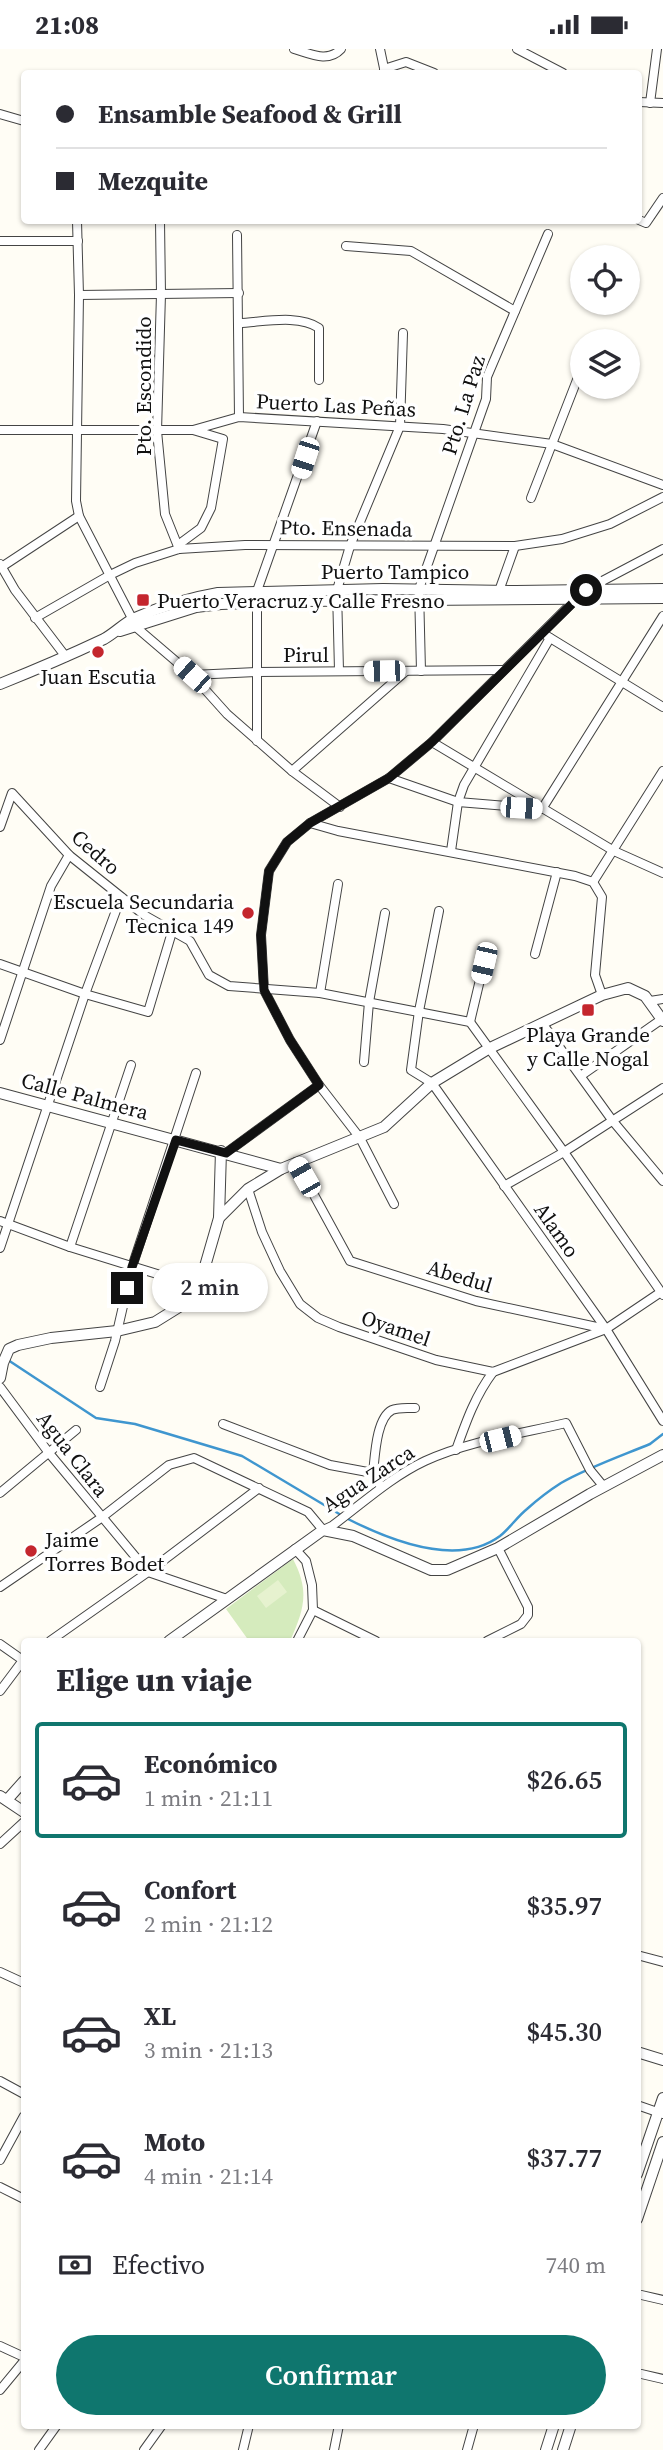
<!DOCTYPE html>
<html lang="es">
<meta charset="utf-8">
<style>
:root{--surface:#fff;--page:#f7f7f7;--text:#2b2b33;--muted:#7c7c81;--line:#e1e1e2;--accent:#0f766e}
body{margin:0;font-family:"Source Serif 4",serif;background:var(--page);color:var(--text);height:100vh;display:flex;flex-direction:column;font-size:26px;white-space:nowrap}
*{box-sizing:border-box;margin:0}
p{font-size:23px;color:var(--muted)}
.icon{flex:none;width:38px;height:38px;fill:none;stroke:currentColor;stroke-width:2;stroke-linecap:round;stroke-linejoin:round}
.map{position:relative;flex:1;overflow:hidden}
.details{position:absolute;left:21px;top:1589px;width:620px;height:791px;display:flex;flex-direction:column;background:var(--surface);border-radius:7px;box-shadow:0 2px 5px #0004}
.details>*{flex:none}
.banner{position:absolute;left:21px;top:21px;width:621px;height:154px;border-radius:7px;box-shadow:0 2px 5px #0004;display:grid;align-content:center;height:154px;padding:0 35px;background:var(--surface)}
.buttons{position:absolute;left:570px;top:196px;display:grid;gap:14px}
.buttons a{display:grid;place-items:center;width:70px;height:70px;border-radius:50%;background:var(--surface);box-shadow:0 2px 5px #0004;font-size:35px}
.end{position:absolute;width:32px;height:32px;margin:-16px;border:9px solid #111;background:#fff;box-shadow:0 0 0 4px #fff}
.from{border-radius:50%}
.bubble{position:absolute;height:49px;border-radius:24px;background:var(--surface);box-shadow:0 2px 5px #0004;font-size:23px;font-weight:600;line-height:49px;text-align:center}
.car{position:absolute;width:21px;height:42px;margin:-21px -10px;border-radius:9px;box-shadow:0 0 5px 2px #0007;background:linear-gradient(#fff 24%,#345 0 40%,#fff 0 76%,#345 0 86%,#fff 0)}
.banner b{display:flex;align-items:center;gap:24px;height:66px;font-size:26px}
.banner b+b{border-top:2px solid var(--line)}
.banner i{width:18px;height:18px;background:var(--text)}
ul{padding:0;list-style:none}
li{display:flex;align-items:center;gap:21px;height:116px;margin:0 14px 10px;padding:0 21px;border:4px solid transparent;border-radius:7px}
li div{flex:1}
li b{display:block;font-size:26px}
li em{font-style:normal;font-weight:600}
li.active{border-color:var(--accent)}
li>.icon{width:63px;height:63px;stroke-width:1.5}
h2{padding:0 35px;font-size:32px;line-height:84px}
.pay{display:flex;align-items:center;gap:18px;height:77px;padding:0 35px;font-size:26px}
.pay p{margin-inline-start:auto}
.button{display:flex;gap:14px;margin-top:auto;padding:14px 35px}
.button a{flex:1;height:80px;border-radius:42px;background:var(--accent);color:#fff;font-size:28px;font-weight:600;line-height:80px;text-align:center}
.status{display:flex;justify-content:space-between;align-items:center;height:49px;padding:0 35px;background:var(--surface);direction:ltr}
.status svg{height:19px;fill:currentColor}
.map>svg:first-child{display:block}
.green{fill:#d5ebbd}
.pitch{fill:#e6f2cf}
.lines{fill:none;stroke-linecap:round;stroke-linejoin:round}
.stream{stroke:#3f96cf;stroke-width:2.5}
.minor-casing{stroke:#444;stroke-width:10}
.tertiary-casing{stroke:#444;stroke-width:12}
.minor{stroke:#fff;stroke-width:8}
.tertiary{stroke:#fff;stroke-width:10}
.route{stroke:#111;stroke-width:9}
.poi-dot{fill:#c4262e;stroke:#fff;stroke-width:2.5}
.labels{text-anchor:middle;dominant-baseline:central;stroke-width:7;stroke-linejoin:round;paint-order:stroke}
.street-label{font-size:21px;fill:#111;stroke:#fff}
.poi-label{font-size:21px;fill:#111;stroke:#fff;text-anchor:start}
</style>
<div class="status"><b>21:08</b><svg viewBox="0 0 49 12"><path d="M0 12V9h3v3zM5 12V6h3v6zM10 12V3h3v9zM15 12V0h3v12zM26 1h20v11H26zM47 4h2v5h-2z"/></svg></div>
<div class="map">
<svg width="663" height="2401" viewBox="0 0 663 2401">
<rect width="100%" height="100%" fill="#fffdf5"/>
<path class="green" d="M293,1510C310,1543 304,1560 290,1592H249L226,1560Z"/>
<polygon class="pitch" points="278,1531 287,1543 266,1559 257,1547"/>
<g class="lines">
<g class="stream">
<polyline points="8,1311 96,1369 135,1375 242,1407 341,1466"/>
<path d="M346,1469C389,1491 457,1519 500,1487C510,1479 517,1468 527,1460C537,1451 550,1441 561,1434C589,1418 621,1407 650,1395L663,1385"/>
</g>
<g class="minor-casing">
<g id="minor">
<path d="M294,0C311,5 328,14 341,0"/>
<polyline points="380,0 385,24"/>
<polyline points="517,0 563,24"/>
<polyline points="384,20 406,13 434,24"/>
<polyline points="639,53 663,54"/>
<polyline points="650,54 657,0"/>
<polyline points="0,65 24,72"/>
<polyline points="639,171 646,174 663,149"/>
<polyline points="77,172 79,246 76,452 79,467 137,579 192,626 227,665 292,722 340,758"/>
<polyline points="160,172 161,245 157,382 165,465 179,500"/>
<polyline points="237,186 239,368"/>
<polyline points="0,192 78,192"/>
<polyline points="346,197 411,202 515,262"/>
<polyline points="79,246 239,244"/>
<path d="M239,274C263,273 299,265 319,279V331"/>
<polyline points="0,381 193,381 239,368 443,380 552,395 663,436"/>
<polyline points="531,449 582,318"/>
<polyline points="178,496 201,479 211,459 223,390 193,381"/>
<polyline points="0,515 15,541 66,608"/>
<polyline points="0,519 79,467"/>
<polyline points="589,539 663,500"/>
<polyline points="499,542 515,497"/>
<polyline points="35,569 110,526 135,514 179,500 245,496 515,497 562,490 610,475 663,448"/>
<polyline points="547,587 663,658"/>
<polyline points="339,622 337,541 350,497 400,377 403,284"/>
<polyline points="421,622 419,540 486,350 487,328 548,185"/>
<polyline points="192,626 257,623 504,621"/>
<polyline points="257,692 257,542 317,372"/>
<polyline points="432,693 614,802 663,824"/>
<polyline points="292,722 406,622"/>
<polyline points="389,729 458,753 542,760 663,567"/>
<polyline points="310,774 338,782 575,827 593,833 602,848 595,926 602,946"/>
<polyline points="0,778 12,744 69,806 144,866 190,892 209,926 229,937 320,944 470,973 564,1103 663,1246"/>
<polyline points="451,802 458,753 464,736 550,589"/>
<polyline points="593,833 663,722"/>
<polyline points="439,862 419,962 411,1021 432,1034 606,1280 663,1372"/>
<polyline points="535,905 557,823"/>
<polyline points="0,915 85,945 148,963 172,883"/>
<polyline points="320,944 338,835"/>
<polyline points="650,952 663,950"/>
<polyline points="470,973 484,914"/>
<polyline points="542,974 612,1071 663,1132"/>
<polyline points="0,991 51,837 69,806"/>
<polyline points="364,1013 369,953 385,864"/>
<polyline points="582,1026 662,970"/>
<polyline points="226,1104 319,1036"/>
<polyline points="296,1113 350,1212 476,1252 606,1280"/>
<polyline points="504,1137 564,1103 663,1039"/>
<polyline points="248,1140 262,1183 280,1222 300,1255 318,1269 339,1278 436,1311 493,1323 606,1280 661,1243"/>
<polyline points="394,1155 360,1089 319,1036 290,991 264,941 261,886 269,822 287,793 310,774 389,729 432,693 576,550"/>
<polyline points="0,1172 70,1198 199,1238"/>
<polyline points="70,1198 131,1016"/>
<polyline points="0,1199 85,945 121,848"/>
<polyline points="0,1338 49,1404 148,1523 227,1550"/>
<polyline points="100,1338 115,1292 132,1218 196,1024"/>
<polyline points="223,1375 330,1416 373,1424 381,1438"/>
<path d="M456,1401C466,1373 475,1347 493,1323"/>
<path d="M373,1424C375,1408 376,1369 392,1361C398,1358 408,1359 415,1359"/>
<polyline points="0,1444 76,1381"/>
<polyline points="295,1500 306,1512 312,1536 313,1561 297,1592"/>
<path d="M0,1538L101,1469L169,1416L194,1409L308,1463L323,1481L332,1477C363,1454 391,1428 425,1412C469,1392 519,1385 566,1374L590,1421L604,1438"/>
<polyline points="313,1561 376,1592"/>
<polyline points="50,1592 148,1523 259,1439"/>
<polyline points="487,1592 521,1575 528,1566 528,1558 498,1499"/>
<polyline points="0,1595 24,1612"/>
<polyline points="0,1642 24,1610"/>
<polyline points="0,1795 24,1773"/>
<polyline points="637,1906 663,1913"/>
<polyline points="0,1923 24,1934"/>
<polyline points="0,2032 24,2045"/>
<polyline points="637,2056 663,2065"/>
<polyline points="0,2111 24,2067"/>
<polyline points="0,2138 24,2150"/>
<polyline points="637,2245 663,2251"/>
<polyline points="0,2297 24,2308"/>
<polyline points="637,2324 663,2330"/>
<polyline points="0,2341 24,2312"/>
<polyline points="39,2401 57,2376"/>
<polyline points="144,2401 162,2376"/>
<polyline points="243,2401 249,2376"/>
<polyline points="334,2401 339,2376"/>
<polyline points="467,2401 474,2376"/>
</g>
</g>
<g class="tertiary-casing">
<g id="tertiary">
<polyline points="120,582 196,558 221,555 299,552 663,549"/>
<path d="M0,635C35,621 70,606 104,590C115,584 124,574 135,569C162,557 189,549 218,544L383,540L516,542L663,540"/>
<polyline points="0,1044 281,1120"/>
<polyline points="219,1169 221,1102"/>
<polyline points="0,1329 3,1314 9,1300 18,1296 51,1289 117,1282 155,1273 192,1250 199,1238 219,1169 248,1140 281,1120 384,1078 432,1034 488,1000 602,946 628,939 645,947 663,972"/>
<polyline points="169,1592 323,1481 353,1487 431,1521 447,1521 498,1499 590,1445 663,1406"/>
<polyline points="0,1747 24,1763"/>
<polyline points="7,1751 24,1732"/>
<polyline points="637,2003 663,2011"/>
<polyline points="637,2125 663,2049"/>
<polyline points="637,2170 663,2093"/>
<polyline points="546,2401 554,2376"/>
<polyline points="563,2401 571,2376"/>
</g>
</g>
<use href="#minor" class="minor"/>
<use href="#tertiary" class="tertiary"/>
</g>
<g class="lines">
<polyline class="route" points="127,1239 132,1218 176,1091 226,1104 319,1036 290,991 264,941 261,886 269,822 287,793 310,774 389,729 432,693 586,541"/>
</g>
<g class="poi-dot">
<rect x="136" y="544" width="14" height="14" rx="3.5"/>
<circle cx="98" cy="603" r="7"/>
<circle cx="248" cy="864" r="7"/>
<rect x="581" y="954" width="14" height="14" rx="3.5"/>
<circle cx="31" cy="1502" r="7"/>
</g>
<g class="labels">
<g class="street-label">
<text transform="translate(143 337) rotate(-90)">Pto. Escondido</text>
<text transform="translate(336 356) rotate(3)">Puerto Las Peñas</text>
<text transform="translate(463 356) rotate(-73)">Pto. La Paz</text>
<text transform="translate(346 479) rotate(1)">Pto. Ensenada</text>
<text x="395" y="522">Puerto Tampico</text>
<text x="306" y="605">Pirul</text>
<text transform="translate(96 803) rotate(41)">Cedro</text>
<text transform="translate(85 1047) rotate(15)">Calle Palmera</text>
<text transform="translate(557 1181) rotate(55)">Alamo</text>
<text transform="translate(460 1227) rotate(17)">Abedul</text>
<text transform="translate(396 1279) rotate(19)">Oyamel</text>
<text transform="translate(73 1405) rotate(52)">Agua Clara</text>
<text transform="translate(368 1429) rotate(-33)">Agua Zarca</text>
</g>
<g class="poi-label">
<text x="157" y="551">Puerto Veracruz y Calle Fresno</text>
<text x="98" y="627" text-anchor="middle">Juan Escutia</text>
<text x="234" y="852" text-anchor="end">Escuela Secundaria<tspan x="234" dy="24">Tecnica 149</tspan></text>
<text x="588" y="985" text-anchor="middle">Playa Grande<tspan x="588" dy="24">y Calle Nogal</tspan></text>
<text x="45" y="1490">Jaime<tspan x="45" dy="24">Torres Bodet</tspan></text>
</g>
</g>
</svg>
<div class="buttons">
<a><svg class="icon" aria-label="locate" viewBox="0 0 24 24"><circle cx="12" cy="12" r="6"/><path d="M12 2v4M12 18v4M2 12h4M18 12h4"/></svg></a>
<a><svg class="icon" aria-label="layers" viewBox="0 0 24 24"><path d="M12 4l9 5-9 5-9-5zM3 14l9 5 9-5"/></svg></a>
</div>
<i class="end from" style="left:586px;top:541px"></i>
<i class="end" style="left:127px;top:1239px"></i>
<div class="bubble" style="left:152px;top:1214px;width:116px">2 min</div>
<i class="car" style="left:305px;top:409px;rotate:198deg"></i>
<i class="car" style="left:384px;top:622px;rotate:269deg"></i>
<i class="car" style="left:192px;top:626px;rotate:312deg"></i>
<i class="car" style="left:521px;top:759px;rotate:93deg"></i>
<i class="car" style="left:484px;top:914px;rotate:193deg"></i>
<i class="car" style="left:304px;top:1128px;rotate:330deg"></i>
<i class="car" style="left:500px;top:1390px;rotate:76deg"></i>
<div class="banner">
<b><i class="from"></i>Ensamble Seafood &amp; Grill</b>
<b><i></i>Mezquite</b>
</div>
<section class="details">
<h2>Elige un viaje</h2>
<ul>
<li class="active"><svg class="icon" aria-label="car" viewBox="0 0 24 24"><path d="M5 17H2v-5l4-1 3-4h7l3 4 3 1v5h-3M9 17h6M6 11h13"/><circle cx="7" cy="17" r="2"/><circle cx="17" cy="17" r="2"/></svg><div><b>Económico</b><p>1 min · 21:11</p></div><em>$26.65</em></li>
<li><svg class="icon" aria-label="car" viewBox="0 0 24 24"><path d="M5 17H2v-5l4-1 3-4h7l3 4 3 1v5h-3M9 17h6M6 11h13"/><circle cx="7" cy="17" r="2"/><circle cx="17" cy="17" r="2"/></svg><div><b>Confort</b><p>2 min · 21:12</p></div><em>$35.97</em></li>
<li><svg class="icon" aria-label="car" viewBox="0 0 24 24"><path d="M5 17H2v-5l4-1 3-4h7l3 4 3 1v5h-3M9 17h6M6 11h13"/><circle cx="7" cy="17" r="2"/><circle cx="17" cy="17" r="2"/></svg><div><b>XL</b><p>3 min · 21:13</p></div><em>$45.30</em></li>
<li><svg class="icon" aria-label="car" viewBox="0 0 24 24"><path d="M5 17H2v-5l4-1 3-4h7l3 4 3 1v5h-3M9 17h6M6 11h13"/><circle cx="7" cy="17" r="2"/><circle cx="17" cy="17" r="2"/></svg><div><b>Moto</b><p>4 min · 21:14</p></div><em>$37.77</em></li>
</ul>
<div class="pay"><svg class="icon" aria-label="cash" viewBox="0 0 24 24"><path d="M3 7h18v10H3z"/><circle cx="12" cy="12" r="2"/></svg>Efectivo<p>740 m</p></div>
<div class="button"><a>Confirmar</a></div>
</section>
</div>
